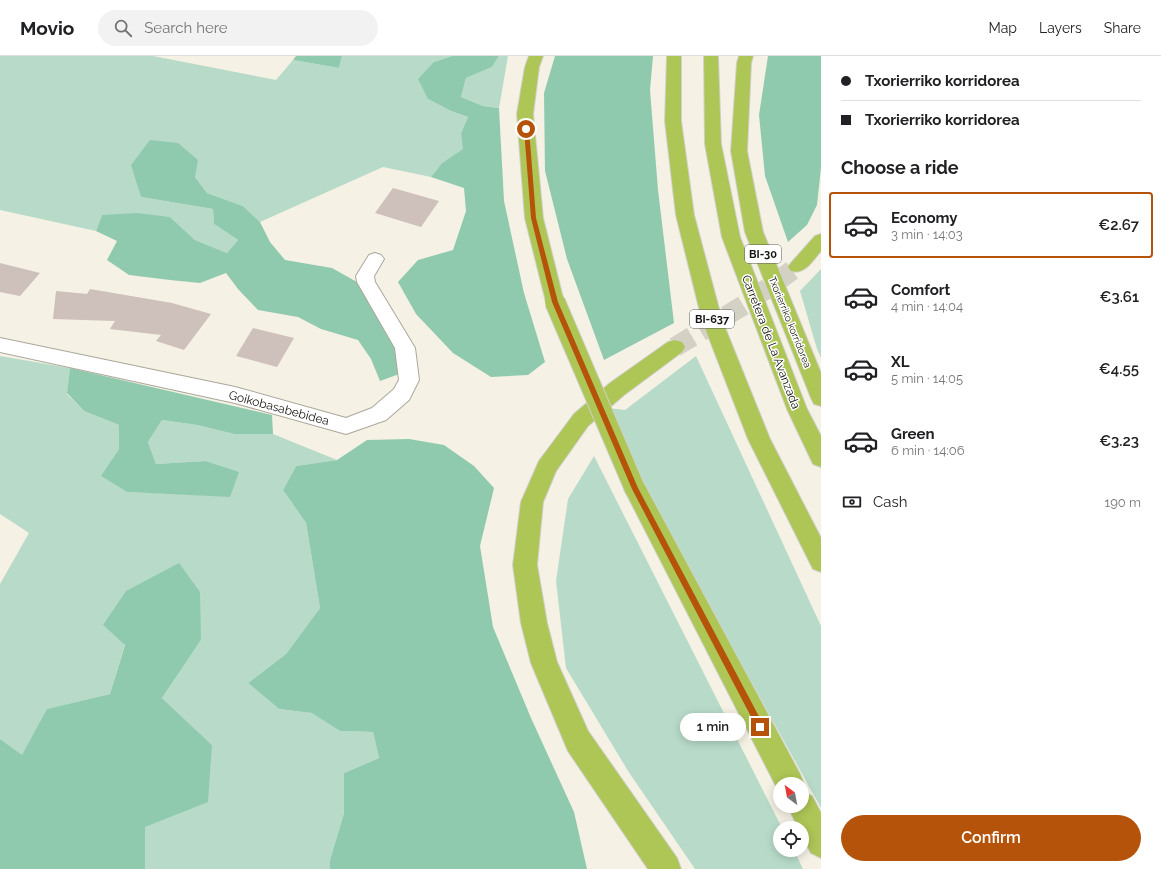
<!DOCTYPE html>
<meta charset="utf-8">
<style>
:root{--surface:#fff;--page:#f2f2f2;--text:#202124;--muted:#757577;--line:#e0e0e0;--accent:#b45309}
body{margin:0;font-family:Raleway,sans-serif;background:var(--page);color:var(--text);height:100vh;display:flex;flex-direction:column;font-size:15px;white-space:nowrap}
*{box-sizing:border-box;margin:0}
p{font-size:13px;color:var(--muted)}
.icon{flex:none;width:22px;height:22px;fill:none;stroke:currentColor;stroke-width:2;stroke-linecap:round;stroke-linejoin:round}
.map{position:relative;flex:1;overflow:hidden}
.side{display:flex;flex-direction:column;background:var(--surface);width:340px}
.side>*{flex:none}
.banner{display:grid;align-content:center;height:88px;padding:0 20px;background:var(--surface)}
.needle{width:26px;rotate:328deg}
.buttons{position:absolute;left:773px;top:721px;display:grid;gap:8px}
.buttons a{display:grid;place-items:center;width:36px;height:36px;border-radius:50%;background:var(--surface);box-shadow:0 2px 10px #0003;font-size:20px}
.end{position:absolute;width:18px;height:18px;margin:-9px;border:5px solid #b45309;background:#fff;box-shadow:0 0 0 2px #fff}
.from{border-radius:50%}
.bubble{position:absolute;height:28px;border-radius:14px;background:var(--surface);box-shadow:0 2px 10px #0003;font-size:13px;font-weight:600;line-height:28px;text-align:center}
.banner b{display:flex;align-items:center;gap:14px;height:38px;font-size:15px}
.banner b+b{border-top:1px solid var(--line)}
.banner i{width:10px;height:10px;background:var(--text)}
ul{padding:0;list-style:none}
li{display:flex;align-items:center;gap:12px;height:66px;margin:0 8px 6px;padding:0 12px;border:2px solid transparent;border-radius:4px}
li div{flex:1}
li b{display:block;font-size:15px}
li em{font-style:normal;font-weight:600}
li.selected{border-color:var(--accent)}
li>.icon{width:36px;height:36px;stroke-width:1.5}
h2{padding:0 20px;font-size:18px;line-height:48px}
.pay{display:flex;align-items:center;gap:10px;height:44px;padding:0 20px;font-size:15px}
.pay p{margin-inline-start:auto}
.button{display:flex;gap:8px;margin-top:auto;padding:8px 20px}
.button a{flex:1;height:46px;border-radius:24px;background:var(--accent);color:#fff;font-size:16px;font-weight:600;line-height:46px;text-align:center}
header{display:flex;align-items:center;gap:24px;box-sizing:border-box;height:56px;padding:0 20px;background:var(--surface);border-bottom:1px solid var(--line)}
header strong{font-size:19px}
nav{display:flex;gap:22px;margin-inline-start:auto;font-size:14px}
.search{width:280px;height:36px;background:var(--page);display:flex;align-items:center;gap:10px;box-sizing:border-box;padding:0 14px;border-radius:22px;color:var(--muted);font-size:15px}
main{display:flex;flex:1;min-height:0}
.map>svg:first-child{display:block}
.green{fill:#b8dbc9}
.forest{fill:#90caae}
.building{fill:#cec0bb}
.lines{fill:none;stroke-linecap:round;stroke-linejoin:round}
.highway-tunnel{stroke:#d3d0c4;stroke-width:20;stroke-dasharray:20 10;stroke-linecap:butt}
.street-casing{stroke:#aba79b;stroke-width:2}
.highway-casing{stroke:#d0d0cf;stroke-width:2}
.street{fill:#fff;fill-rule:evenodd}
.highway{fill:#aec656;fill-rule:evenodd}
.highway-bridge-casing{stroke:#d0d0cf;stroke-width:22;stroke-linecap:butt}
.highway-bridge{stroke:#aec656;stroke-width:20}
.route{fill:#b45309}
.labels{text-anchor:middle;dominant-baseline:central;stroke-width:3;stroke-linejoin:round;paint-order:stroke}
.far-street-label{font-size:10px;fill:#14130f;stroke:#fff}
.shield{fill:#fff;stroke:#5a5a57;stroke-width:1}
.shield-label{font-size:11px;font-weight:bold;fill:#14130f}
.street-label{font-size:12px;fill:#14130f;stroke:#fff}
</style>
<header>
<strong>Movio</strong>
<div class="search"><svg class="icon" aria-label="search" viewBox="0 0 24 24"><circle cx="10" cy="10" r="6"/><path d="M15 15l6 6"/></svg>Search here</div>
<nav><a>Map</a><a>Layers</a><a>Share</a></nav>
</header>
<main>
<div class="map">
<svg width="821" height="813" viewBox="0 0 821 813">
<rect width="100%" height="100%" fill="#f5f1e4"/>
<g class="green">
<polygon points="0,0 153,0 276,24 293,4 339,12 342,0 452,0 434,6 428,43 451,55 468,61 461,77 464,93 442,107 431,121 383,111 260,166 243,150 207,137 195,121 137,125 141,141 213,153 214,168 238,184 227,197 195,184 170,161 102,159 96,175 0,154"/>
<polygon points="499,0 508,0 499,52 483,50 461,41 466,22 492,11"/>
<polygon points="821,213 821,302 817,293 800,235"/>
<polygon points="0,300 70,312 67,338 84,355 119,369 119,393 102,420 127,436 230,440 205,405 156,408 148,386 162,364 197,369 234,378 273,378 337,404 296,410 283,434 306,467 320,552 286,598 248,627 279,653 313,657 340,675 373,676 379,702 344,717 344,757 330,804 330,813 145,813 145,771 212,689 162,642 201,584 103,569 125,588 110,638 48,653 22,700 0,683 0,528 29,477 0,458"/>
<polygon points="696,300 821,570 821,752 599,351 625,354"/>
<polygon points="594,400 782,772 780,772 780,794 794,794 803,813 695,813 628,715 566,612 556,525 568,443"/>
</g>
<g class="forest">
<polygon points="296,0 342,0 339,12 293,4"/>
<polygon points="452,0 499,0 492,11 466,22 461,41 483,50 499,52 504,145 524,237 545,306 528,319 491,321 453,297 416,258 398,226 418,204 453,194 466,155 464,132 431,121 442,107 463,93 461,77 468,61 451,55 428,43 418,23 434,6"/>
<polygon points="555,0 653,0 650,34 658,134 674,267 604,304 567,203 545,115 544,37"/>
<polygon points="768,0 821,0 821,112 817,149 807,169 788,186 765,120 759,59"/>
<polygon points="150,84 178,87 198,104 195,121 207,137 243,150 260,166 270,186 285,204 332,212 357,226 396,281 402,317 380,325 371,303 358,284 321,273 298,261 258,254 238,233 226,217 200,227 170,224 129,219 107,204 117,185 96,175 102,159 137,157 170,161 195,184 227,197 238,184 214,168 213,153 141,141 131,109"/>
<polygon points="70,312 272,359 273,378 234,378 197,369 162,364 148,386 156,408 205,405 239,416 230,441 127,436 101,420 119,393 119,369 84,355 67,337"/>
<polygon points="409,383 444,389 474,410 494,432 480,490 493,571 531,662 574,756 587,813 330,813 330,804 344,757 344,717 379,702 373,676 340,675 312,657 279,653 248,627 286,598 320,552 306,467 283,434 296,410 337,404 367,384"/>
<polygon points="179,507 200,536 201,584 162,642 212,689 208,746 145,771 145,813 0,813 0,683 22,699 47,653 110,638 125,589 103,569 126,535"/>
</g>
<g class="building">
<polygon points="393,132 439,145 421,171 375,157"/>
<polygon points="0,207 40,217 20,240 0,236"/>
<polygon points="90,233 172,247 211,258 184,294 156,285 161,279 110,273 115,265 53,263 56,235 87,238"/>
<polygon points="253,272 294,282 277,311 236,300"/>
</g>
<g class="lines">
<polyline class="highway-tunnel" points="675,291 744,249 797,211"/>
<g class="street-casing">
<polygon id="street" points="375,197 381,199 384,203 374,220 375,226 415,292 419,324 409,344 386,364 346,378 235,347 0,296 0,282 235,331 346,362 372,352 394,333 399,324 395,292 357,226 356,220 369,199"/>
</g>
<g class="highway-casing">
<g id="highway">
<polygon points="529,0 543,0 539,11 533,58 543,162 564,246 562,251 555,253 548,251 546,246 525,162 517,58 525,11"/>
<polygon points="667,0 681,0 681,65 694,159 722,264 770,383 821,482 821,516 813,513 748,383 702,264 676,159 665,65"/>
<polygon points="704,0 718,0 721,88 740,181 807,353 821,380 821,411 813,408 787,353 722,181 705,88"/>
<polygon points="739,0 753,0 751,7 747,95 763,176 821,317 821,350 814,348 811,342 745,176 731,95 737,7"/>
<path d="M821,178V195C812,205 805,219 791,215L788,211L791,207L815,180Z"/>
<polygon points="675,284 682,286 685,291 682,296 624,339 588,370 556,415 543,446 537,509 547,567 557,606 588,675 677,802 681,813 648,813 568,695 531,607 521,567 513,509 521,446 539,405 574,358 610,327 668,286"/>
<polygon points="635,424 643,426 800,718 804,728 802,733 802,728 780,728 780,738 624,433 627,426"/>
<polygon points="802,736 812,740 821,757 821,802 811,797 802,780 802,772 798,772 788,750 802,750"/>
</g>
</g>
<use href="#street" class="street"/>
<use href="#highway" class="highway"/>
<g class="highway-bridge-casing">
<polyline id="highway-bridge" points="555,246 635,433"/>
</g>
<use href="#highway-bridge" class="highway-bridge"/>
</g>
<polygon class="route" points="526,71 529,73 536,162 558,246 638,432 763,668 763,674 760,675 758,674 632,433 552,246 531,162 524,73"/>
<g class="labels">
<g class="far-street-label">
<text transform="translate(790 266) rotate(68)">Txorierriko korridorea</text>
</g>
<g class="shield">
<rect x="745" y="189" width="36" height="18" rx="3"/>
<rect x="690" y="254" width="44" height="18" rx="3"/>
</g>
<g class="shield-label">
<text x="763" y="198">BI-30</text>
<text x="712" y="263">BI-637</text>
</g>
<g class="street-label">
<text transform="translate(771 286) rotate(69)">Carretera de La Avanzada</text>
<text transform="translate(279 352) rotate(15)">Goikobasabebidea</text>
</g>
</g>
</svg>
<div class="buttons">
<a><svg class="needle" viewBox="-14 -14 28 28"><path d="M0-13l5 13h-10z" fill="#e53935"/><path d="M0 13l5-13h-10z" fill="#757577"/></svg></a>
<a><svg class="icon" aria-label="locate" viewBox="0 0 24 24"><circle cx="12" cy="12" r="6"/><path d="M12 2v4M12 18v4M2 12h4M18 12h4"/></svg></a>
</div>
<i class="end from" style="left:526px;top:73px"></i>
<i class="end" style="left:760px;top:671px"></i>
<div class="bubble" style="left:680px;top:657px;width:66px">1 min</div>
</div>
<section class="side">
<div class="banner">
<b><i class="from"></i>Txorierriko korridorea</b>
<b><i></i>Txorierriko korridorea</b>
</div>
<h2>Choose a ride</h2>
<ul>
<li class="selected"><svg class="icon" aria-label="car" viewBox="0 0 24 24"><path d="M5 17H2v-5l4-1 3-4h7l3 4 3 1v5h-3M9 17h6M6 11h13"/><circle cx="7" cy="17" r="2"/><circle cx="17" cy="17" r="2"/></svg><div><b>Economy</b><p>3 min · 14:03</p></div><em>€2.67</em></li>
<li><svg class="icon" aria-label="car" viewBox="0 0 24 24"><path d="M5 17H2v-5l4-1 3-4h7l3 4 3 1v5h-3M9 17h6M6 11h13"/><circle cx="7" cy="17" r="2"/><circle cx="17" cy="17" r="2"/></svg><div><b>Comfort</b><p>4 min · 14:04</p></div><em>€3.61</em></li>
<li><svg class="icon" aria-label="car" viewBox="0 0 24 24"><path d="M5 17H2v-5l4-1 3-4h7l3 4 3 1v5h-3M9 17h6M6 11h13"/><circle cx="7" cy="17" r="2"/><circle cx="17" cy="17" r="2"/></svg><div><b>XL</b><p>5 min · 14:05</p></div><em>€4.55</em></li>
<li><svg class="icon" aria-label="car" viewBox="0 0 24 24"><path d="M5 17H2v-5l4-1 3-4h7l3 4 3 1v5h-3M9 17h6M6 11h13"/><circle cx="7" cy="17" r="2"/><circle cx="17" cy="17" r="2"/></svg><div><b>Green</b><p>6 min · 14:06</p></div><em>€3.23</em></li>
</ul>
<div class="pay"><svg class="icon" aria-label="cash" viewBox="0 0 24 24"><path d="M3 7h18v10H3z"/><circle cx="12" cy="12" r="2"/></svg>Cash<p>190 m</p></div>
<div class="button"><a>Confirm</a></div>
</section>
</main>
